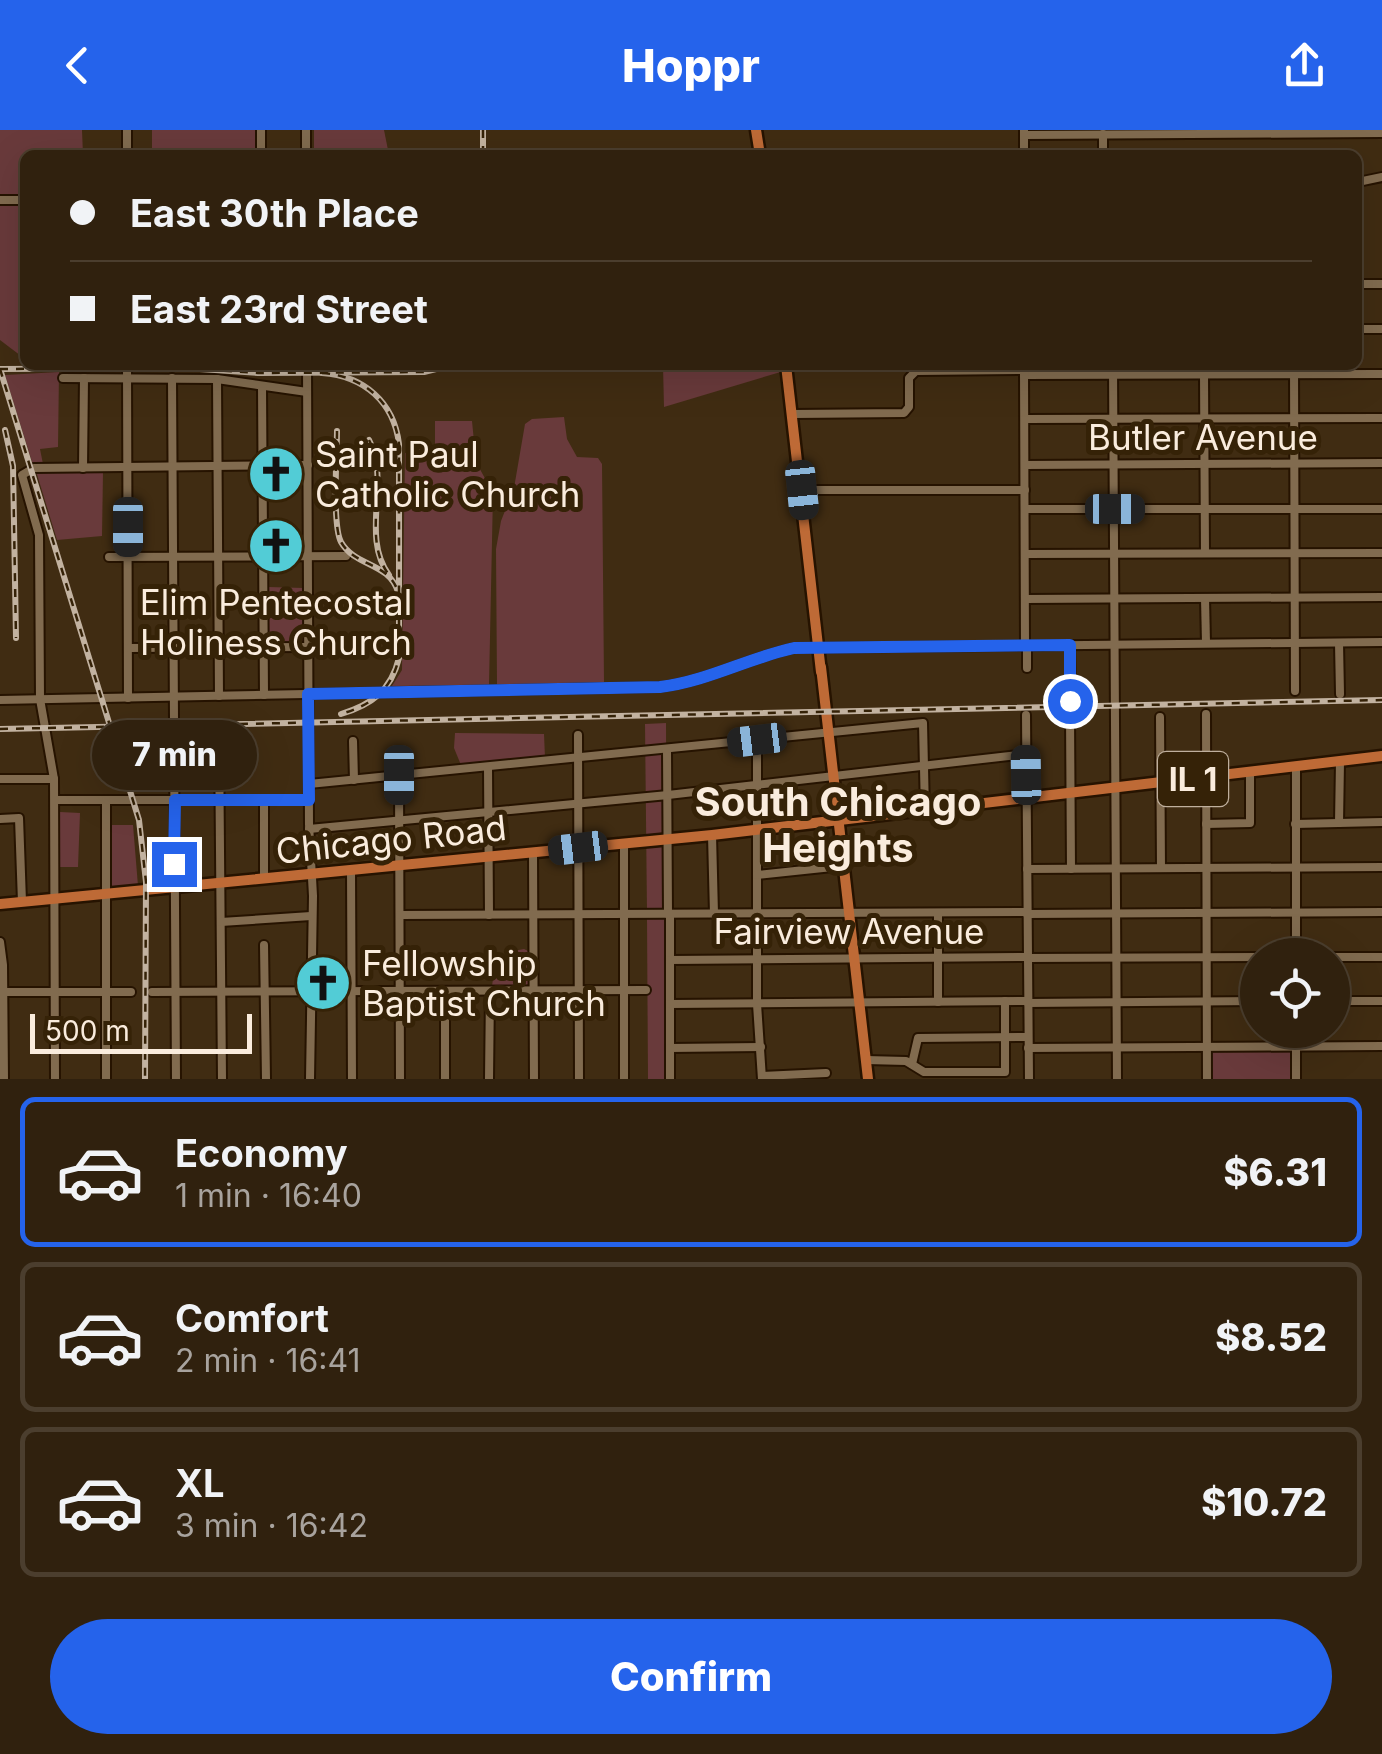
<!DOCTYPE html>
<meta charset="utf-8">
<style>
:root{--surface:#30210e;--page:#382917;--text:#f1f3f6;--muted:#a8a39e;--line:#4b3e2e;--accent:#2563eb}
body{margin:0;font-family:Inter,sans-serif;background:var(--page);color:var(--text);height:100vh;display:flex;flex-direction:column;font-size:38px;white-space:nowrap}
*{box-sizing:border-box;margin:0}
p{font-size:32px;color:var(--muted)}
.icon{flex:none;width:55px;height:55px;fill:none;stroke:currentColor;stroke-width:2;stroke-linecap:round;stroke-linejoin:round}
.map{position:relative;height:949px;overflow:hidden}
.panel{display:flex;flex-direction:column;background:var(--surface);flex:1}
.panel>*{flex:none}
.top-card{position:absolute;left:20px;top:20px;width:1342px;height:220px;border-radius:15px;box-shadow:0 10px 40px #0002,0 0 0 2px var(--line);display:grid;align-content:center;height:220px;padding:0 50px;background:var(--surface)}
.tools{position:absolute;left:1240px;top:808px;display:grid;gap:20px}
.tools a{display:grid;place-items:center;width:110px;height:110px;border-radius:50%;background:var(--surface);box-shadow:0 10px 40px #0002,0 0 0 2px var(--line);font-size:50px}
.scale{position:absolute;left:30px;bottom:25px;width:222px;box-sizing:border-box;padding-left:10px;border:5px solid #faecdd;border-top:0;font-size:28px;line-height:35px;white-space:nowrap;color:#faecdd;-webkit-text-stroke:8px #352207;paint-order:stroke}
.end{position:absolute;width:45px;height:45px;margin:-22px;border:12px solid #2563eb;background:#fff;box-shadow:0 0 0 5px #fff}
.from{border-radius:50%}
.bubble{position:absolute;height:70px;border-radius:35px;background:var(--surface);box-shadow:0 10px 40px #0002,0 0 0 2px var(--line);font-size:32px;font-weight:800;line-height:70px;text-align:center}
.car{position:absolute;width:30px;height:60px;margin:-30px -15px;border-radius:12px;box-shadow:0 0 8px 2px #0007;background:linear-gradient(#222 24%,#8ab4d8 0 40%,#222 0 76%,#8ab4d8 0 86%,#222 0)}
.top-card b{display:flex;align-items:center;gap:35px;height:95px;font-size:38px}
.top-card b+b{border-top:2px solid var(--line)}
.top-card i{width:25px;height:25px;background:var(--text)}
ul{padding:18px 0 0;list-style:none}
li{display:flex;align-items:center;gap:30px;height:150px;margin:0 20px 15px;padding:0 30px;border:5px solid var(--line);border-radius:15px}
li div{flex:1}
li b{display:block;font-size:38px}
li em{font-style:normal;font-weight:800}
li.on{border-color:var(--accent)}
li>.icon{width:90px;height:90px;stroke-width:1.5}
.action{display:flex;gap:20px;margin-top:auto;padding:20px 50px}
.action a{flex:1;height:115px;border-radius:60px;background:var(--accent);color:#fff;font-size:40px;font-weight:800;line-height:115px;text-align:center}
header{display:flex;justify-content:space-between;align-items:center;height:130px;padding:0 50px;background:var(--accent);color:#fff;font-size:45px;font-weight:800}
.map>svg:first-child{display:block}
.green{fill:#693a3b}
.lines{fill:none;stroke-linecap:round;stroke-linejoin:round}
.minor-casing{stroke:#261300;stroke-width:12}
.major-casing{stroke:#261300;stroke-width:15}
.minor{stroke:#816b4f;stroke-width:8}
.major{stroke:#be6a36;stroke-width:10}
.rail-casing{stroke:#c2b2a0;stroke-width:6}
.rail{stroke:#352207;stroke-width:2.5;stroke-dasharray:8;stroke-linecap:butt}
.route{stroke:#2563eb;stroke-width:12}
.labels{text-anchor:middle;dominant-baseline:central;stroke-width:10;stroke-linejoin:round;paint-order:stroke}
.shield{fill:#352207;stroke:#bfaf9d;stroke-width:2.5}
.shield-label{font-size:32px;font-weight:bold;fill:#faecdd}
.street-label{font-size:35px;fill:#faecdd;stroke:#352207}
.poi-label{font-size:35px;fill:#faecdd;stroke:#352207;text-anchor:start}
.quarter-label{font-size:40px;font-weight:bold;fill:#faecdd;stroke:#352207}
</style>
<header><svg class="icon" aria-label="back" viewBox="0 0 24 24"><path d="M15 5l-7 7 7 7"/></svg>Hoppr<svg class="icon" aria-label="share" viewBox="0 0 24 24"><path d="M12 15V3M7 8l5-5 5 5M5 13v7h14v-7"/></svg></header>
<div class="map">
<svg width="1382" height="949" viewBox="0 0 1382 949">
<rect width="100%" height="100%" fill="#402c12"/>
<g class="green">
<polygon points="0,0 82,0 83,25 25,25 25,64 0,64"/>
<rect x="152" y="0" width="104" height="25"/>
<polygon points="314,0 384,0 389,25 314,25"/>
<polygon points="0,74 25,75 25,229 0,210"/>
<polygon points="663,235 783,235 784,241 664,277"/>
<polygon points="59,242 58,317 40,319 43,334 33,335 5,245"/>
<polygon points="564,287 567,309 577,327 598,328 602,334 604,552 497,555 496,419 501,391 514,358 525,294 532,289"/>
<polygon points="435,291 472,291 476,332 493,363 489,555 392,556 402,540 405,323 435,316"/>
<polygon points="36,341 103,341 102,406 57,410"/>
<polygon points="268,457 304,458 304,513 268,513"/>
<polygon points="666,593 667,782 647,782 645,594"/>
<polygon points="455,603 544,604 545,628 461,635 454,618"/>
<polygon points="59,676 60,682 80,683 78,737 59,737"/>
<polygon points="109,695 133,695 138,756 114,758 111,755"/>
<polygon points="647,787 668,787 669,949 648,949"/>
<polygon points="524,819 530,822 530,852 526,856 492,856 496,828 508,822"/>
<rect x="1211" y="919" width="81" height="30"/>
</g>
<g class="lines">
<g class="minor-casing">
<g id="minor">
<polyline points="127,0 127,25"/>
<polyline points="1103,4 1103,25"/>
<polyline points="1024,5 1382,3"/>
<polyline points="261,25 261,0"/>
<polyline points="306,25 306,0"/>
<polyline points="1024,25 1024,0"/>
<polyline points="1358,52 1382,47"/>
<polyline points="0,70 25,70"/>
<polyline points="1358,154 1382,154"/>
<polyline points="1358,199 1382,199"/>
<polyline points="127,235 128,568"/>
<polyline points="307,235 309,694 313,766 310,949"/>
<polyline points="1113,235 1117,949"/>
<polyline points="1294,235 1295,561"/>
<polyline points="1204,244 1205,423"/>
<polyline points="1024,245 1382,244"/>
<polyline points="63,248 217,249 307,262"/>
<polyline points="172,248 174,589"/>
<polyline points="217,249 219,566"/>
<polyline points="262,256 264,565"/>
<polyline points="793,284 904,283 909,277 909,248 916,241 1024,240 1025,515"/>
<polyline points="1025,289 1382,288"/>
<polyline points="1025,335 1382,333"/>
<polyline points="83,338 84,248"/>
<polyline points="802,360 1025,360"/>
<polyline points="1025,379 1382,379"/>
<polyline points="1025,424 1382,423"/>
<polyline points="109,427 346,426"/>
<polyline points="1205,468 1206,513"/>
<polyline points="1025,469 1382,467"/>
<polyline points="1339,513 1340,564"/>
<polyline points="1027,515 1027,538"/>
<polyline points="1070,515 1071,571"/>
<polyline points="128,518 308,517"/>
<path d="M0,570L660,557C708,551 748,528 794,518L1382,512"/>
<polyline points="1070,584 1071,739"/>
<polyline points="1206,584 1207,949"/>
<polyline points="1026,585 1029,949"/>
<polyline points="1160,587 1161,738"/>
<polyline points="174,603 176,949"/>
<polyline points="578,605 579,949"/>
<polyline points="219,606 222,949"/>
<polyline points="757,610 757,874 762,949"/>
<polyline points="353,611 354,650"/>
<polyline points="667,620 668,784"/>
<polyline points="488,637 489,785"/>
<polyline points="1296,637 1296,825"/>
<polyline points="399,645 400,949"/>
<polyline points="0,649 54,649"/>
<polyline points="309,654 923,593 925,682"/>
<polyline points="55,670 309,670"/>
<polyline points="106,670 106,949"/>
<polyline points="264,670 264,749"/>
<polyline points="0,689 19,688 22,772"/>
<polyline points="1339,693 1340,632"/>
<polyline points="1206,694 1250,693 1250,643"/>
<polyline points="1295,694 1382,692"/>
<polyline points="309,699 668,665 1026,624"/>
<polyline points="712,705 714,784"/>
<polyline points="533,723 534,949"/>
<polyline points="1027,739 1382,737"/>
<polyline points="351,741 352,949"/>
<polyline points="757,745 842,736"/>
<polyline points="938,783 938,872"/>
<polyline points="670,784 670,949"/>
<polyline points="1027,784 1382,782"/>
<polyline points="400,785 1027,782"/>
<polyline points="221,792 311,786"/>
<polyline points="0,812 3,835 4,949"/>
<polyline points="264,815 266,949"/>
<polyline points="1332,827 1382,827"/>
<polyline points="1027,828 1258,827"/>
<polyline points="670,830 1027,827"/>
<polyline points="445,861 445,949"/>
<polyline points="3,862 131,862"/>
<polyline points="152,862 646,860"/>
<polyline points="1332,871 1382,871"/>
<polyline points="1028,873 1258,871"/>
<polyline points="670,874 1028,871"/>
<polyline points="1296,900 1296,949"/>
<polyline points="670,918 761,917"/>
<polyline points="1028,918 1382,916"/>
<polyline points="866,930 906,931 924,942 1005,942 1005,871"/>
<polyline points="912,934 918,908 1028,907"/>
<polyline points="762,946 826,943"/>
<polyline points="55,949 54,649 40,569 39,405 22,345 34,338 308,335"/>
<polyline points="489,949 490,861"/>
<polyline points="624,949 624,713"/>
</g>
</g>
<g class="major-casing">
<g id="major">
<polyline points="756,0 760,25"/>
<polyline points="786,235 821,542"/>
<polyline points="821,537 868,949"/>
<polyline points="0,774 712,705 1382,626"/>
</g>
</g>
<use href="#minor" class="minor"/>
<use href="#major" class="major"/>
<g class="rail-casing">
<g id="rail">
<polyline points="483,0 483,25"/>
<polyline points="0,239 139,690 146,752 145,949"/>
<polyline points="0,239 185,238 258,243 424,242 452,235"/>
<path d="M322,243C364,246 394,272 399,314V528C391,561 371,575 341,584"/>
<polyline points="5,300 13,336 16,508"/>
<path d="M337,301C337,324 332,395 341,412C355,437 389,432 398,462"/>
<path d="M369,310C391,351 360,406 389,445"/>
<polyline points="0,599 1382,570"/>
</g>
</g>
<use href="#rail" class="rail"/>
</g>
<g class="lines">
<path class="route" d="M174,734L175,670H309L308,564L660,557C708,551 748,528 794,518L1070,515V571"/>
</g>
<defs>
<g id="church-disc" transform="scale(2.875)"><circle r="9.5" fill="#52ccd6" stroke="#352207"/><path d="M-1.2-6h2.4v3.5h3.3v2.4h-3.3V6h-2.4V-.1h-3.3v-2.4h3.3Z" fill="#111"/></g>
</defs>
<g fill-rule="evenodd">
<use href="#church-disc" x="276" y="344"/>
<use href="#church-disc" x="276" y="416"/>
<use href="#church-disc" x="323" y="853"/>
</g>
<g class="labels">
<rect class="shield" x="1158" y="622" width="70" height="54" rx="8"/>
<g class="shield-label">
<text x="1193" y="649">IL 1</text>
</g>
<g class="street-label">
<text x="1203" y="307">Butler Avenue</text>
<text transform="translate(391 709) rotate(-6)">Chicago Road</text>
<text x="849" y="801">Fairview Avenue</text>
</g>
<g class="poi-label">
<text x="315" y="324">Saint Paul<tspan x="315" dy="40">Catholic Church</tspan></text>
<text x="276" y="472" text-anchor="middle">Elim Pentecostal<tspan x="276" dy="40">Holiness Church</tspan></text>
<text x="362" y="833">Fellowship<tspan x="362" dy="40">Baptist Church</tspan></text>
</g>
<g class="quarter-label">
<text x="838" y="671">South Chicago<tspan x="838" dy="46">Heights</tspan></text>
</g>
</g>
</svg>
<div class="tools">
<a><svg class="icon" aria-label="locate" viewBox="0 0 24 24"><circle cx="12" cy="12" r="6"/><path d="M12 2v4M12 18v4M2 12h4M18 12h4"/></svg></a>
</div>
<div class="scale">500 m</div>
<i class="end from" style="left:1070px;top:571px"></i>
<i class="end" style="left:174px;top:734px"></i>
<div class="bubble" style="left:92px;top:590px;width:165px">7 min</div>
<i class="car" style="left:802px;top:360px;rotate:174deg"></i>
<i class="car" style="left:1115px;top:379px;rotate:90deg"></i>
<i class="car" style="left:128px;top:397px;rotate:180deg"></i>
<i class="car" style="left:757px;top:610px;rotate:263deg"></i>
<i class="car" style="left:399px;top:645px;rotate:180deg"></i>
<i class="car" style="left:1026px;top:645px;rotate:359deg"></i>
<i class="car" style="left:578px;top:718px;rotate:263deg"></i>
<div class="top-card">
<b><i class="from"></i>East 30th Place</b>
<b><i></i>East 23rd Street</b>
</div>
</div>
<section class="panel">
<ul>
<li class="on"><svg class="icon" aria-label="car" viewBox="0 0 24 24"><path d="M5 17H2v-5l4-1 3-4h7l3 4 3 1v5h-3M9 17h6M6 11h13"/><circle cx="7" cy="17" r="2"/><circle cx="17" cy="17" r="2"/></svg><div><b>Economy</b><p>1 min · 16:40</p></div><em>$6.31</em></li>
<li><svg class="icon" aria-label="car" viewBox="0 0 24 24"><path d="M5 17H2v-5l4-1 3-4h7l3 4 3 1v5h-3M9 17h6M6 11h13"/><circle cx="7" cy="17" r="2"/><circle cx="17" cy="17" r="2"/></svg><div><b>Comfort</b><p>2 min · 16:41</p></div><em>$8.52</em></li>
<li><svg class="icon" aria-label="car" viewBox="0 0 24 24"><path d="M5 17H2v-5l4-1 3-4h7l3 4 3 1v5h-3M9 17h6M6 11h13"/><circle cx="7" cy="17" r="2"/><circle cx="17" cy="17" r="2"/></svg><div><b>XL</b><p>3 min · 16:42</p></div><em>$10.72</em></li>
</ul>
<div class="action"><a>Confirm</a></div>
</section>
